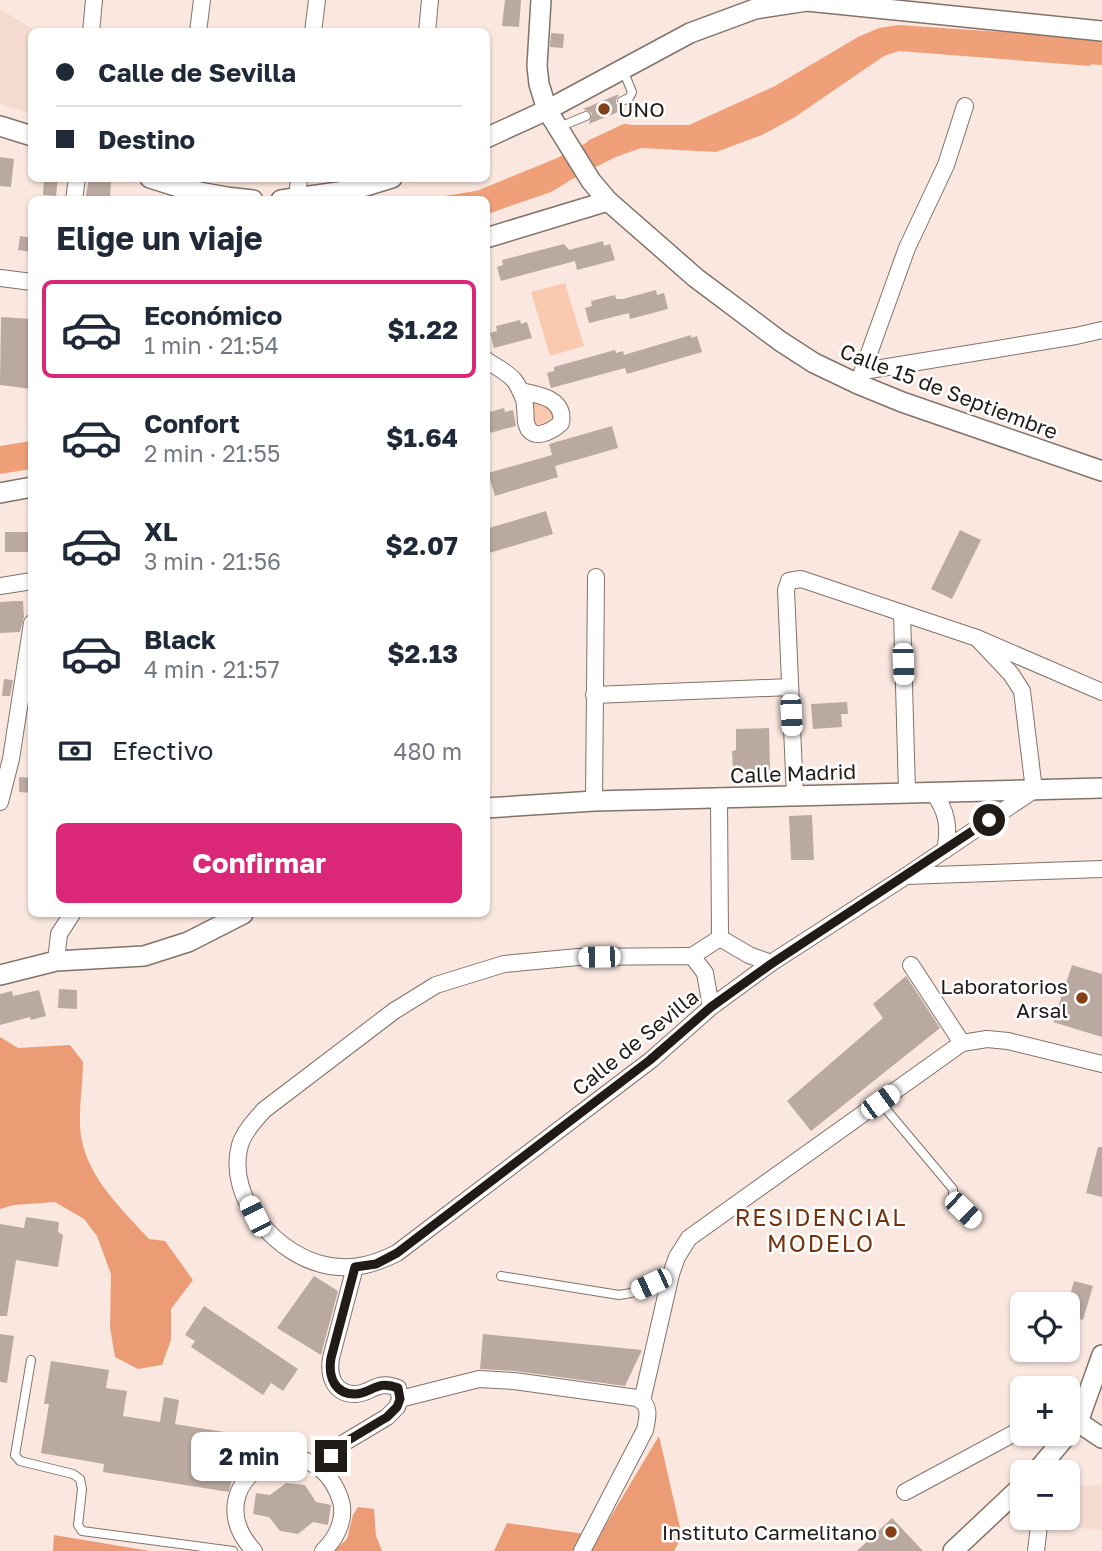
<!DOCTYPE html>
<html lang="es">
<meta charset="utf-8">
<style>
:root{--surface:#fff;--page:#f2f2f3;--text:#1f2937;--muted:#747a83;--line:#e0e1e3;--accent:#db2777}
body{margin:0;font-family:"Golos Text",sans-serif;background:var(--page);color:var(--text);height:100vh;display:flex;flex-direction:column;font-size:26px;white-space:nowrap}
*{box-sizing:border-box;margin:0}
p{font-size:23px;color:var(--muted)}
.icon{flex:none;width:38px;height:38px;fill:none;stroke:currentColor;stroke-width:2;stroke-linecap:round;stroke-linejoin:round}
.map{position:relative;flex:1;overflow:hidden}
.sheet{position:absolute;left:28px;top:196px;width:462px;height:721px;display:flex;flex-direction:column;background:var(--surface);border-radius:10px;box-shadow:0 2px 5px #0004}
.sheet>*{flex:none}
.banner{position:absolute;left:28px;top:28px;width:462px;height:154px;border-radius:10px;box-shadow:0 2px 5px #0004;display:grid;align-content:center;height:154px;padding:0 28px;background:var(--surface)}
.buttons{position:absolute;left:1010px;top:1292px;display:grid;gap:14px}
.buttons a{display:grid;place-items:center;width:70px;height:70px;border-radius:10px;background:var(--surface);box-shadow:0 2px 5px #0004;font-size:35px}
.end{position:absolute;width:32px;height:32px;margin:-16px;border:9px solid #211b18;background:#fff;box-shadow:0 0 0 4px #fff}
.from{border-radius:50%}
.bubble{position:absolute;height:49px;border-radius:10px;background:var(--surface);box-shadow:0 2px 5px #0004;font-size:23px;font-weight:700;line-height:49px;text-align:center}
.car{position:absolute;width:21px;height:42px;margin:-21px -10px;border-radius:9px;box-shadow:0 0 5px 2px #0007;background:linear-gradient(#fff 24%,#345 0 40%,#fff 0 76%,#345 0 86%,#fff 0)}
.banner b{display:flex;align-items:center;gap:24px;height:66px;font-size:26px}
.banner b+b{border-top:2px solid var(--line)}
.banner i{width:18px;height:18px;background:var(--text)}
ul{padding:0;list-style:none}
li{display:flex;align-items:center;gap:21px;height:98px;margin:0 14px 10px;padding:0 14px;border:4px solid transparent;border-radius:10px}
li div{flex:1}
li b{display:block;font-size:26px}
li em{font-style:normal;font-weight:700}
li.current{border-color:var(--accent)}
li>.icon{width:63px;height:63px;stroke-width:1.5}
h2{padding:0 28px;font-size:32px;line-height:84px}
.pay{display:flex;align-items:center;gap:18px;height:77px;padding:0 28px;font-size:26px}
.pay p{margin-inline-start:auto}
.button{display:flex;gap:14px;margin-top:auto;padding:14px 28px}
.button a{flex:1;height:80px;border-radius:10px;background:var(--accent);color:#fff;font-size:28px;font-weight:700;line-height:80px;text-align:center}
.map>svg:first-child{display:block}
.built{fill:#f5dbcf}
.green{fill:#fbc9b0}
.forest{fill:#eb9c75}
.water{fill:#efa079}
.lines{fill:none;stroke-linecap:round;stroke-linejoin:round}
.river{stroke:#efa079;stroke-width:26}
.building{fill:#b9a9a0}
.service-casing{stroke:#81726a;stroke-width:10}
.minor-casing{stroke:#81726a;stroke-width:18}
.tertiary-casing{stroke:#81726a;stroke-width:22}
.service{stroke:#fff;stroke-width:8}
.minor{stroke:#fff;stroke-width:16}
.tertiary{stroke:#fff;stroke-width:19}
.route{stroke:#211b18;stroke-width:9}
.poi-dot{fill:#854018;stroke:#fff;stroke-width:2.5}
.labels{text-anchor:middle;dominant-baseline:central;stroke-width:5;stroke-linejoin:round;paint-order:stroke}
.poi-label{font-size:21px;fill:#211b18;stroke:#fff;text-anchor:end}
.street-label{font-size:21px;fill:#211b18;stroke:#fff}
.neighbourhood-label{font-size:23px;letter-spacing:2px;fill:#73340f;stroke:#fff}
</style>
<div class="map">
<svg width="1102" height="1551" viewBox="0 0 1102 1551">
<rect width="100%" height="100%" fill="#fae8e0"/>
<g class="built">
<polygon points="0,9 36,31 32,32 31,114 0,104"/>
<polygon points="1068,1485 1102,1485 1102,1530 1053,1524 1055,1517 1068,1517"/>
</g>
<g class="green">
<polygon points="565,283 584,346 550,356 531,292"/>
<polygon points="531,397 554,408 554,420 543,427 535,426 532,420"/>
</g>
<g class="forest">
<path d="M0,1037L18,1048L70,1045L83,1062C83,1083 79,1105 80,1126C82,1173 120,1207 149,1239L165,1241L193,1280L171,1309V1340L162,1365L138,1369L115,1357L110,1327L111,1274L97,1236L84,1219L55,1202L14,1205L0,1209Z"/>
<polygon points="659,1436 682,1536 674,1551 494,1551 507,1523 599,1536"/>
<polygon points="358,1507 374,1509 376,1536 382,1551 334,1551 347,1539 353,1515"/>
<polygon points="54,1535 150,1551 53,1551"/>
</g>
<g class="water">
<polygon points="898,25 1092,38 1090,66 899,51 884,56 795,117 762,135 716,152 641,148 602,162 587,141 622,125 689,125 775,86 858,37 879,28"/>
<polygon points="552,160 568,182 551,192 487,214 486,200 427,199 499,187"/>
<polygon points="31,441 31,469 0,474 0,446"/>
</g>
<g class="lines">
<g class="river">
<polyline points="1055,49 1102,52"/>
<polyline points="486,201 560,171 626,137"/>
</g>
</g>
<g class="building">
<polygon points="505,0 521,0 519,27 502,26"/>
<polygon points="551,33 564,34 563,48 550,47"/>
<polygon points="619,94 616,100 616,104 625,109 589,124 592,113 583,109"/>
<polygon points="0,157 14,159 11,187 0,186"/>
<polygon points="44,178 58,178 56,196 43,195"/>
<polygon points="89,179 111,182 110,200 85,200"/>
<polygon points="20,236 32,238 32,252 18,250"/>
<polygon points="603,241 604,246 610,244 615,260 577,270 575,261 501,281 497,267 503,265 502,260 564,244 569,250"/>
<polygon points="656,290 657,295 664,293 668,309 630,319 629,313 589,323 585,308 592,306 591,301 615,295 616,299 623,299"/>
<polygon points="1,317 32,319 32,389 0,385"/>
<polygon points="520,320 521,324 527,322 532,338 494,348 490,333 497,331 496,326"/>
<polygon points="691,335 691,338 697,336 702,352 627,374 625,368 551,388 547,373 554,371 554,367 615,350 616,353 623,351 624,355"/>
<polygon points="504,408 505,412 513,410 516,426 486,434 486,413"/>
<polygon points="612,426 618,448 555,466 558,477 495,496 488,473 552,455 549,444"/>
<polygon points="546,511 553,534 486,554 486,529"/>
<polygon points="960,530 981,540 952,599 931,589"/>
<rect x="5" y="532" width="23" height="20"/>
<polygon points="19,601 23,601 24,617 20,632 0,633 0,602"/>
<polygon points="4,679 13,680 10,696 2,696"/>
<polygon points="847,702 848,714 841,714 842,727 813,729 811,704"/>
<polygon points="769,728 770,770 733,770 732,751 736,750 736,729"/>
<polygon points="19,777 32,778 32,793 19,792"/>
<polygon points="812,815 814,860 791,860 789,816"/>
<polygon points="1072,965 1102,974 1102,1037 1053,1022"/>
<polygon points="906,976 940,1028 811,1131 787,1101 883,1018 873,1004"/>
<polygon points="59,989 77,990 77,1009 58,1008"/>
<polygon points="39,990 46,1016 31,1020 30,1017 0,1025 0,994 12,991 13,996"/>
<polygon points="1098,1147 1102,1147 1102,1197 1086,1193"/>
<polygon points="26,1217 59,1222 58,1232 63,1235 58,1267 16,1260 7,1316 0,1316 0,1224 24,1228"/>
<polygon points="314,1276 338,1291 321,1355 277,1328"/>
<polygon points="1074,1281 1093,1286 1083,1320 1068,1316 1068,1302"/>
<polygon points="204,1306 298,1369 283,1391 271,1383 263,1395 191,1347 195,1341 185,1335"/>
<polygon points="0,1334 14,1336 7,1383 0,1382"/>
<polygon points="483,1334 642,1350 625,1386 515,1371 480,1369"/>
<polygon points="51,1361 109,1370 106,1388 127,1391 123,1416 160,1422 164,1397 179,1400 175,1424 255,1437 251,1461 239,1460 237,1474 233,1475 229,1492 103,1472 104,1464 41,1453 49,1404 44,1404"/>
<polygon points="286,1483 305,1485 316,1502 331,1505 328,1525 313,1522 298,1534 280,1531 269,1517 253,1514 256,1493 270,1495"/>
<polygon points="892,1518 923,1551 857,1551"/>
</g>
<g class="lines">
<g class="service-casing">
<g id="service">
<polyline points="622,101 629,98 632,92 623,70"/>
<polyline points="557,128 586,116"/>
<polyline points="880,1102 953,1189 953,1200 974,1220"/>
<polyline points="501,1276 619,1295 631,1293 670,1275"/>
<polyline points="31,1360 15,1455 20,1461 73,1474 80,1479 82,1489 78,1525 82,1531 233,1551"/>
</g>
</g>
<g class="minor-casing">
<g id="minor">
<polyline points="91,32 94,0"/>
<polyline points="198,32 202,0"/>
<polyline points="313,32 317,0"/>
<polyline points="427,32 430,0"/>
<polyline points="74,200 77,178"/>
<polyline points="297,200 299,178"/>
<polyline points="0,278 32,282"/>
<path d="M486,360C495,366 507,372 514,380C517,384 522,394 524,400C526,407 525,415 526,422C530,443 551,432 561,423C565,398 539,395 520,391"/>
<polyline points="863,371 1076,336 1102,330"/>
<polyline points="858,384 907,248 946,165 965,106"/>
<polyline points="0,586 32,581"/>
<polyline points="902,613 907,792"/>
<polyline points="594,695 790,687"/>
<path d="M933,792C947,811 950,827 945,850"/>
<polyline points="795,796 786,590 789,581 801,579 977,638 1102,692"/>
<polyline points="594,801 596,577"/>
<polyline points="0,802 11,759 32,623"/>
<polyline points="906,876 1102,869"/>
<polyline points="720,938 749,955 771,963"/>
<polyline points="692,956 720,938 719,799"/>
<polyline points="56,961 59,934 72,914"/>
<polyline points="911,965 962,1043"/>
<path d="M711,1007L705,973L692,956L578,957L504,964L436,985L394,1011L264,1110C255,1120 244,1132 240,1145C225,1199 279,1258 330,1266C355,1270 375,1264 397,1253L651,1060L711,1007L771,963L906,876L1034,790L1022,691L1011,674L977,638"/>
<path d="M400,1399L479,1379L514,1381L637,1398C651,1405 648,1416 645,1430L582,1551"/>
<polyline points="642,1401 671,1274 677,1257 689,1238 962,1043 987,1039 1008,1041 1102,1064"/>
<path d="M321,1467L342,1444L387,1417L397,1407L400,1399L398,1388C377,1379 371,1394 355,1394C334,1394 328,1376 331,1358L355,1267"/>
<polyline points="905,1492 1022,1429"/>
<path d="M254,1551C190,1482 309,1412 340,1498C347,1517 337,1538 323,1551"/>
<polyline points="1036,1551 1040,1517"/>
</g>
</g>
<g class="tertiary-casing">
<g id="tertiary">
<polyline points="541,0 537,66 539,84 547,110 591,181 608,201 696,278 780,341 814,363 858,384 902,402 1102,471"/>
<polyline points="0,126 32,136"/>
<polyline points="486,138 547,110 690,33 755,9 807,1 1102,31"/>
<path d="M150,178C184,190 217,197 253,200"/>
<polyline points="281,200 353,190 392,178"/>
<polyline points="486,238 608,201"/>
<polyline points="0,493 32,487"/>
<polyline points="486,808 594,801 1102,788"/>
<polyline points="0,975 56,961 144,956 188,942 243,914"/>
<polyline points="1078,1422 1102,1438"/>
<polyline points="1036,1472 1078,1422 1102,1355"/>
<polyline points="953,1551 1022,1486"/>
</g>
</g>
<use href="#service" class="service"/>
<use href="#minor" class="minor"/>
<use href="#tertiary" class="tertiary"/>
</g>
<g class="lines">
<path class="route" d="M331,1456L342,1444L387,1417L397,1407L400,1399L398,1388C377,1379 371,1394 355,1394C334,1394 328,1376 331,1358L355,1267L376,1264L397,1253L650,1060L711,1007L771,964L989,820"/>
</g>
<g class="poi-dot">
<circle cx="604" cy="109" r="7"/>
<circle cx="1082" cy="998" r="7"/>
<circle cx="891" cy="1532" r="7"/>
</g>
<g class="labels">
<g class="poi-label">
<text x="618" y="109" text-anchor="start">UNO</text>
<text x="1068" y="986">Laboratorios<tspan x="1068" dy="24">Arsal</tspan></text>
<text x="877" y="1532">Instituto Carmelitano</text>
</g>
<g class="street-label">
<text transform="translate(949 391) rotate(21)">Calle 15 de Septiembre</text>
<text transform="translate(793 773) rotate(-2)">Calle Madrid</text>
<text transform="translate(635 1042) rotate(-39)">Calle de Sevilla</text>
</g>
<g class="neighbourhood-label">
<text x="821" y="1217">RESIDENCIAL<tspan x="821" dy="26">MODELO</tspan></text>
</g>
</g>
</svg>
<div class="buttons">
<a><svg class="icon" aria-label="locate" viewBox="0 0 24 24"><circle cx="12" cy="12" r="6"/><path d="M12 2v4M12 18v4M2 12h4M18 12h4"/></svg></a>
<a>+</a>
<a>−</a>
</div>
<i class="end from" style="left:989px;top:820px"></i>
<i class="end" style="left:331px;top:1456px"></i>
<div class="bubble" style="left:191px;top:1432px;width:116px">2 min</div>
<i class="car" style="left:903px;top:664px;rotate:178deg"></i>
<i class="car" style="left:791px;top:715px;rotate:177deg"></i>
<i class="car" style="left:599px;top:957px;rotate:269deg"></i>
<i class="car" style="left:880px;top:1102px;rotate:54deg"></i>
<i class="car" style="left:963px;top:1210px;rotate:134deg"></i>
<i class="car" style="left:255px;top:1216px;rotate:333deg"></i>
<i class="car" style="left:651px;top:1284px;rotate:245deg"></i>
<div class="banner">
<b><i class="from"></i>Calle de Sevilla</b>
<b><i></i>Destino</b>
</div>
<section class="sheet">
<h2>Elige un viaje</h2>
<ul>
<li class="current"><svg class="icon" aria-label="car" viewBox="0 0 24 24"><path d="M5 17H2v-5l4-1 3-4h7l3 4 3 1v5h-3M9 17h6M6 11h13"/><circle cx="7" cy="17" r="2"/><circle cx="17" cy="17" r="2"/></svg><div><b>Económico</b><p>1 min · 21:54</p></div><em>$1.22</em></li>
<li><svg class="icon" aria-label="car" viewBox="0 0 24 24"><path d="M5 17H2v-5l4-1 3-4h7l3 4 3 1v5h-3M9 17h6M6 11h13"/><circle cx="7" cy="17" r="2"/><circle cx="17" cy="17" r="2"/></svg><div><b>Confort</b><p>2 min · 21:55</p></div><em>$1.64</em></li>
<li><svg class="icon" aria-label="car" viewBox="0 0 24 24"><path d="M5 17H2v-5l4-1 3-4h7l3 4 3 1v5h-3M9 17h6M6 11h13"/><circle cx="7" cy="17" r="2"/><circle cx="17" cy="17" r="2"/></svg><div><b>XL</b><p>3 min · 21:56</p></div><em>$2.07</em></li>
<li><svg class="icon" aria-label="car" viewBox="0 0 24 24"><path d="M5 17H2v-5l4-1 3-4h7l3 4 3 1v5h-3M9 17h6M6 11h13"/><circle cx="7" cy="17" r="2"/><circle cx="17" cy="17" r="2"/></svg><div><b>Black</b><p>4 min · 21:57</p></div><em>$2.13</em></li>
</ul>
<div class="pay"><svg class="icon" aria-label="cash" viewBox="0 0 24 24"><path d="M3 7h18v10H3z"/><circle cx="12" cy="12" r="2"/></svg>Efectivo<p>480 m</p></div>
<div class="button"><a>Confirmar</a></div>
</section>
</div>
